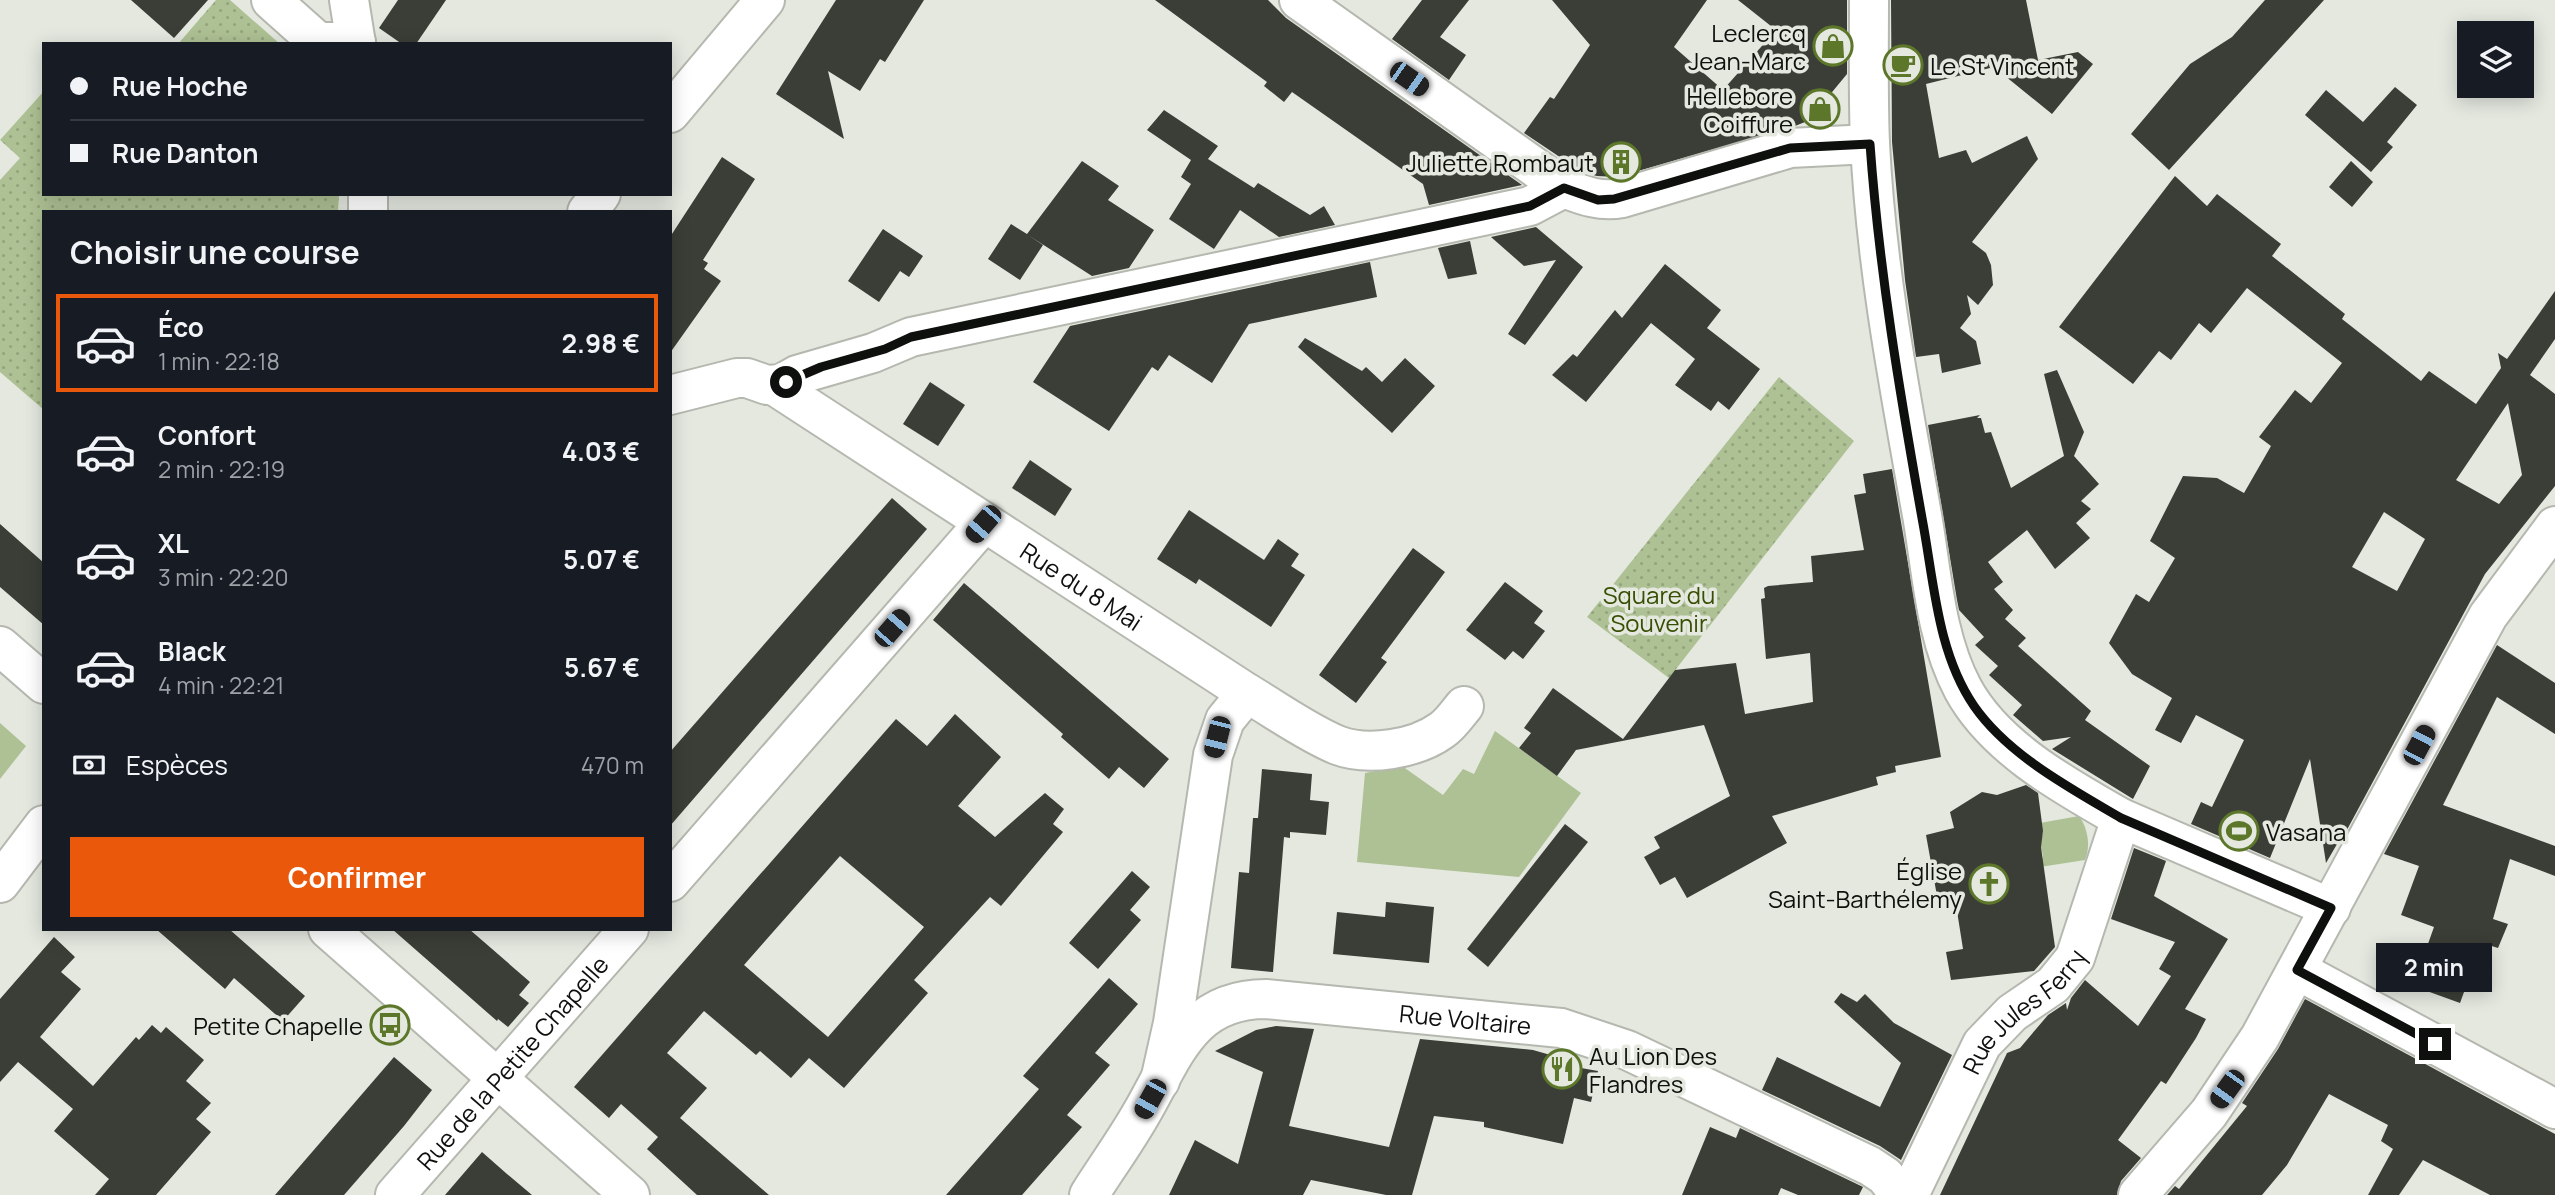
<!DOCTYPE html>
<html lang="fr">
<meta charset="utf-8">
<style>
:root{--surface:#171b24;--page:#242831;--text:#f1f3f6;--muted:#9ea1a6;--line:#363941;--accent:#ea580c}
body{margin:0;font-family:Manrope,sans-serif;background:var(--page);color:var(--text);height:100vh;display:flex;flex-direction:column;font-size:26px;white-space:nowrap}
*{box-sizing:border-box;margin:0}
p{font-size:23px;color:var(--muted)}
.icon{flex:none;width:38px;height:38px;fill:none;stroke:currentColor;stroke-width:2;stroke-linecap:round;stroke-linejoin:round}
.map{position:relative;flex:1;overflow:hidden}
.details{position:absolute;left:42px;top:210px;width:630px;height:721px;display:flex;flex-direction:column;background:var(--surface);border-radius:0px;box-shadow:0 4px 18px #0003}
.details>*{flex:none}
.banner{position:absolute;left:42px;top:42px;width:630px;height:154px;border-radius:0px;box-shadow:0 4px 18px #0003;display:grid;align-content:center;height:154px;padding:0 28px;background:var(--surface)}
.buttons{position:absolute;left:2457px;top:21px;display:grid;gap:14px}
.buttons a{display:grid;place-items:center;width:77px;height:77px;border-radius:0px;background:var(--surface);box-shadow:0 4px 18px #0003;font-size:35px}
.end{position:absolute;width:32px;height:32px;margin:-16px;border:9px solid #0e100d;background:#fff;box-shadow:0 0 0 4px #fff}
.from{border-radius:50%}
.bubble{position:absolute;height:49px;border-radius:0px;background:var(--surface);box-shadow:0 4px 18px #0003;font-size:23px;font-weight:700;line-height:49px;text-align:center}
.car{position:absolute;width:21px;height:42px;margin:-21px -10px;border-radius:9px;box-shadow:0 0 5px 2px #0007;background:linear-gradient(#222 24%,#8ab4d8 0 40%,#222 0 76%,#8ab4d8 0 86%,#222 0)}
.banner b{display:flex;align-items:center;gap:24px;height:66px;font-size:26px}
.banner b+b{border-top:2px solid var(--line)}
.banner i{width:18px;height:18px;background:var(--text)}
ul{padding:0;list-style:none}
li{display:flex;align-items:center;gap:21px;height:98px;margin:0 14px 10px;padding:0 14px;border:4px solid transparent;border-radius:0px}
li div{flex:1}
li b{display:block;font-size:26px}
li em{font-style:normal;font-weight:700}
li.current{border-color:var(--accent)}
li>.icon{width:63px;height:63px;stroke-width:1.5}
h2{padding:0 28px;font-size:32px;line-height:84px}
.pay{display:flex;align-items:center;gap:18px;height:77px;padding:0 28px;font-size:26px}
.pay p{margin-inline-start:auto}
.primary-button{display:flex;gap:14px;margin-top:auto;padding:14px 28px}
.primary-button a{flex:1;height:80px;border-radius:0px;background:var(--accent);color:#fff;font-size:28px;font-weight:700;line-height:80px;text-align:center}
.map>svg:first-child{display:block}
.grass{fill:#aec194}
.park{fill:url(#park-dots)}
.building{fill:#3b3e36;fill-rule:evenodd}
.lines{fill:none;stroke-linecap:round;stroke-linejoin:round}
.minor-casing{stroke:#b4b8af;stroke-width:42}
.minor{stroke:#fff;stroke-width:38}
.route{stroke:#0e100d;stroke-width:9}
.labels{text-anchor:middle;dominant-baseline:central;stroke-width:7;stroke-linejoin:round;paint-order:stroke}
.poi-label{font-size:24px;fill:#0e100d;stroke:#e4e8df;text-anchor:end}
.street-label{font-size:24px;fill:#0e100d;stroke:#e4e8df}
.park-label{font-size:24px;fill:#384e02;stroke:#e4e8df}
</style>
<div class="map">
<svg width="2555" height="1195" viewBox="0 0 2555 1195">
<defs>
<pattern id="park-dots" width="8" height="8" patternUnits="userSpaceOnUse" patternTransform="scale(1.75)"><rect width="8" height="8" fill="#aec194"/><path d="M2 2h.1M6 6h.1" fill="none" stroke="#94a57e" stroke-width="1.8" stroke-linecap="round"/></pattern>
</defs>
<rect width="100%" height="100%" fill="#e4e8df"/>
<g class="grass">
<polygon points="0,723 26,746 0,779"/>
<polygon points="1495,731 1581,793 1519,877 1357,862 1365,773 1402,766 1443,795 1463,769 1474,774"/>
<path d="M2079,816C2088,828 2091,847 2085,860L2040,867L2043,856L2039,837L2043,834L2040,823Z"/>
</g>
<g class="park">
<polygon points="216,0 230,0 280,44 178,44"/>
<polygon points="44,91 44,194 339,194 338,212 44,212 44,410 0,372 0,180 20,158 0,140"/>
<polygon points="1779,377 1854,441 1669,678 1587,617"/>
</g>
<g class="building">
<polygon points="131,0 208,0 174,38"/>
<polygon points="398,0 446,0 416,44 402,44 379,28"/>
<polygon points="836,0 924,0 885,62 880,59 860,91 828,71 844,139 776,94"/>
<polygon points="1155,0 1268,0 1286,18 1522,185 1429,205 1423,184 1292,92 1284,102 1264,86 1267,82"/>
<polygon points="1422,0 1469,0 1440,37 1466,55 1449,80 1392,39"/>
<polygon points="1552,0 1707,0 1674,47 1723,90 1776,30 1738,0 1847,0 1847,74 1828,97 1835,110 1795,126 1617,177 1597,176 1582,172 1524,133 1550,97 1554,99 1590,45"/>
<polygon points="1891,0 2026,0 2038,60 2078,52 2093,64 2052,114 1994,67 1926,84 1939,158 1966,150 1972,163 2027,136 2038,159 1972,242 1986,253 1991,265 1993,285 1978,305 1967,295 1971,314 1960,328 1976,341 1981,364 1942,373 1939,354 1916,357 1905,280 1892,142"/>
<polygon points="2265,0 2324,0 2169,170 2131,134 2190,64 2232,37"/>
<polygon points="2395,87 2417,105 2387,142 2393,147 2371,172 2305,115 2326,90 2363,122"/>
<polygon points="1164,110 1218,146 1208,159 1254,188 1258,183 1310,215 1324,206 1335,225 1279,237 1240,210 1214,249 1169,219 1191,184 1181,177 1191,160 1147,130"/>
<polygon points="722,157 755,179 703,260 708,263 704,269 721,281 670,353 670,237"/>
<polygon points="1082,161 1119,186 1108,200 1154,230 1129,268 1092,276 1028,235 1043,245 1020,280 988,259 1011,224 1027,234"/>
<polygon points="2351,161 2373,182 2352,207 2329,187"/>
<path d="M2175,176L2207,206L2217,194L2281,244L2272,256L2345,314L2342,319L2421,381L2429,371L2476,404L2501,368L2498,353L2507,359L2555,291V339L2530,375L2555,394V486L2485,574L2342,839H2340L2326,863L2310,759L2270,858L2191,824L2201,802L2212,807L2244,740L2196,715L2181,743L2155,730L2172,698L2132,674L2109,643L2136,594L2149,602L2175,558L2150,541L2183,476L2217,478L2244,493L2271,446L2259,437L2295,390L2311,403L2342,363L2247,288L2211,333L2199,323L2171,360L2159,351L2133,384L2059,327ZM2508,403L2522,475L2499,504L2456,480ZM2384,512L2425,539L2397,591L2352,567Z"/>
<polygon points="1536,227 1583,267 1525,345 1508,334 1556,260 1524,266 1491,237"/>
<polygon points="883,229 923,256 909,277 900,271 879,302 848,281"/>
<polygon points="1470,241 1477,274 1448,279 1438,248"/>
<polygon points="1370,262 1377,297 1249,324 1212,383 1169,355 1158,371 1152,367 1109,431 1033,382 1070,326"/>
<polygon points="1665,264 1721,310 1707,328 1760,369 1729,410 1718,401 1711,411 1675,385 1695,359 1651,323 1586,402 1552,375 1573,354 1577,357 1615,310 1622,318"/>
<polygon points="1305,338 1362,371 1366,367 1382,382 1405,358 1435,386 1392,433 1298,347"/>
<polygon points="2057,370 2084,432 2074,456 2099,484 2081,501 2091,509 2076,523 2090,538 2055,569 2027,530 1988,562 2003,582 1994,589 2013,610 2005,619 2026,638 2018,646 2091,711 2085,720 2150,766 2133,799 2052,749 2071,737 2043,741 2013,715 2022,705 1989,675 1998,666 1975,645 1984,637 1959,610 1957,600 1928,425 1980,415 1977,418 1981,418 1985,433 1991,432 2011,488 2064,456 2044,374"/>
<polygon points="930,382 965,405 938,446 903,424"/>
<polygon points="1030,460 1072,489 1055,516 1012,488"/>
<polygon points="1892,469 1941,757 1895,766 1896,772 1876,777 1878,785 1772,816 1787,843 1687,898 1675,877 1660,885 1644,857 1660,848 1654,837 1730,796 1704,725 1576,750 1557,776 1519,748 1531,733 1524,728 1553,688 1623,739 1675,670 1736,663 1745,714 1813,702 1810,653 1766,659 1761,599 1765,598 1764,588 1768,586 1813,582 1811,556 1864,550 1854,495 1866,493 1863,474"/>
<polygon points="892,498 927,529 670,826 670,752"/>
<polygon points="1189,510 1264,560 1278,539 1299,554 1291,566 1305,575 1271,627 1199,579 1196,584 1157,559"/>
<polygon points="0,524 44,563 44,625 0,587"/>
<polygon points="1413,548 1445,572 1381,658 1387,662 1356,703 1319,675"/>
<polygon points="1505,582 1543,611 1534,623 1545,631 1523,659 1513,651 1505,660 1466,630"/>
<polygon points="964,583 1169,759 1144,788 1119,767 1109,779 1061,737 1063,734 933,620"/>
<polygon points="2497,645 2555,683 2555,734 2497,697 2443,805 2555,846 2555,876 2510,859 2493,919 2508,924 2498,948 2482,943 2460,1003 2413,986 2434,927 2401,915 2419,866 2384,854"/>
<path d="M955,714L1001,757L958,806L995,837L1045,793L1064,809L1053,824L1063,832L1001,906L990,897L914,980L928,993L844,1088L809,1058L791,1078L760,1051L756,1055L704,1011L667,1053L707,1088L680,1118L769,1195H697L647,1149L658,1137L621,1104L609,1118L574,1087L896,719L927,746ZM840,856L924,927L828,1037L744,965Z"/>
<polygon points="1262,769 1312,774 1310,800 1329,802 1326,835 1290,832 1290,838 1284,837 1273,972 1231,968 1239,872 1249,873 1253,818 1258,818"/>
<polygon points="2026,785 2038,793 2043,831 2041,847 2055,947 2034,971 1951,980 1946,952 1963,949 1954,892 1937,896 1926,835 1954,828 1950,812 1982,792 1997,795"/>
<polygon points="1565,824 1588,842 1488,967 1467,949"/>
<polygon points="2134,848 2166,861 2154,896 2228,939 2185,1009 2206,1019 2196,1038 2166,1084 2161,1081 2118,1140 2141,1158 2121,1181 2117,1195 1940,1195 2007,1053 2020,1048 2048,1015 2066,1003 2067,1010 2071,998 2085,980 2138,1026 2171,976 2159,969 2175,942 2111,919"/>
<polygon points="1132,871 1150,887 1130,910 1141,920 1098,969 1069,943"/>
<polygon points="1386,902 1434,907 1429,963 1333,954 1337,912 1385,917"/>
<polygon points="156,929 229,929 305,996 283,1021 234,978 225,989"/>
<polygon points="392,929 469,929 530,982 519,995 529,1003 508,1027 498,1019 497,1021"/>
<polygon points="54,937 75,957 61,972 81,989 40,1037 93,1086 136,1037 139,1040 152,1025 161,1033 166,1027 204,1060 186,1081 211,1103 196,1119 211,1132 156,1195 95,1195 109,1179 54,1131 73,1109 18,1062 0,1082 0,999"/>
<polygon points="1109,978 1138,1004 1095,1053 1110,1065 1067,1115 1082,1127 1022,1195 946,1195 1039,1089 1023,1076"/>
<polygon points="1841,993 1857,1002 1865,994 1894,1023 1952,1055 1901,1160 1880,1146 1762,1090 1777,1057 1880,1107 1901,1063 1834,1002"/>
<polygon points="2305,999 2555,1134 2555,1195 2490,1195 2423,1160 2399,1195 2368,1195 2393,1149 2381,1141 2388,1125 2329,1094 2287,1165 2262,1195 2167,1195 2175,1186 2179,1189 2247,1106 2242,1103 2278,1049"/>
<polygon points="1276,1026 1314,1029 1289,1126 1389,1147 1420,1039 1533,1050 1582,1064 1581,1068 1598,1071 1591,1102 1574,1098 1563,1144 1484,1127 1484,1122 1434,1116 1412,1195 1386,1195 1311,1180 1303,1195 1169,1195 1195,1140 1238,1164 1263,1072 1215,1051 1256,1030"/>
<polygon points="394,1057 432,1090 404,1126 344,1195 275,1195"/>
<polygon points="1710,1127 1736,1138 1740,1128 1859,1185 1863,1187 1859,1195 1798,1195 1781,1188 1778,1195 1682,1195"/>
<polygon points="482,1152 507,1174 532,1195 445,1195"/>
</g>
<g class="lines">
<g class="minor-casing">
<g id="minor">
<polyline points="271,0 318,42 356,42"/>
<polyline points="349,0 356,44"/>
<path d="M1299,0L1564,188C1584,196 1601,202 1622,198L1790,148L1870,144"/>
<path d="M1869,0C1869,48 1868,95 1870,143C1876,268 1900,392 1922,515C1932,572 1935,637 1963,689C1995,748 2065,786 2121,818L2331,908"/>
<polyline points="670,113 765,0"/>
<polyline points="368,194 368,212"/>
<polyline points="587,212 601,194"/>
<path id="s1" d="M775,386L1247,693L1225,720L1213,755L1173,1023L1160,1081"/>
<polyline points="670,395 737,378 747,378 767,385 781,384 797,375 873,353 911,337 1530,206 1564,188"/>
<polyline points="0,646 44,684"/>
<path d="M1247,693C1276,710 1306,732 1337,745C1368,757 1416,749 1442,730C1451,724 1458,713 1464,706"/>
<polyline points="670,882 983,524"/>
<polyline points="0,883 44,825"/>
<polyline points="328,929 630,1195"/>
<polyline points="2297,970 2555,1109"/>
<path id="s2" d="M395,1195L629,929"/>
<path id="s3" d="M1089,1195C1106,1168 1125,1142 1141,1114C1174,1058 1189,999 1266,999L1561,1028L1627,1050L1870,1166L1885,1176L1900,1195"/>
<path id="s4" d="M1909,1195L1982,1044L2012,1013L2053,985L2075,958L2121,818"/>
<polyline points="2138,1195 2209,1113 2260,1037 2488,616 2555,526"/>
</g>
</g>
<use href="#minor" class="minor"/>
</g>
<g class="lines">
<path class="route" d="M786,382L821,367L885,349L911,337L1530,206L1564,188L1598,200L1614,199L1790,148L1870,144C1879,270 1900,394 1922,518C1934,581 1937,652 1974,706C2008,755 2070,788 2121,818L2331,908L2297,970L2435,1044"/>
</g>
<defs>
<g id="shop-ring" transform="scale(2.0125)"><circle r="9.5" fill="#e4e8df" stroke="#5d772a" stroke-width="1.5"/><path d="M-5-2.5h2.3a2.7 3.5 0 0 1 5.4 0H5L5.5 6h-11ZM-1.5-2.5h3a1.5 2.3 0 0 0-3 0Z" fill="#5d772a"/></g>
<g id="cafe-ring" transform="scale(2.0125)"><circle r="9.5" fill="#e4e8df" stroke="#5d772a" stroke-width="1.5"/><path d="M-5.5-4.5H6V0H3Q3 3.5 0 3.5H-2.5Q-5.5 3.5-5.5 0ZM3-3.2v2h1.7v-2ZM-6 4.5H4V6H-6Z" fill="#5d772a"/></g>
<g id="building-ring" transform="scale(2.0125)"><circle r="9.5" fill="#e4e8df" stroke="#5d772a" stroke-width="1.5"/><path d="M-4-6H4V6H1V3H-1V6H-4ZM-2.5-4.3h1.7v1.8h-1.7ZM.8-4.3h1.7v1.8H.8ZM-2.5-1h1.7V.8h-1.7ZM.8-1h1.7V.8H.8Z" fill="#5d772a"/></g>
<g id="stadium-ring" transform="scale(2.0125)"><circle r="9.5" fill="#e4e8df" stroke="#5d772a" stroke-width="1.5"/><path d="M0-5a6.5 5 0 1 0 0 10a6.5 5 0 1 0 0-10ZM-3.5-1.8h7v3.6h-7Z" fill="#5d772a"/></g>
<g id="church-ring" transform="scale(2.0125)"><circle r="9.5" fill="#e4e8df" stroke="#5d772a" stroke-width="1.5"/><path d="M-1.2-6h2.4v3.5h3.3v2.4h-3.3V6h-2.4V-.1h-3.3v-2.4h3.3Z" fill="#5d772a"/></g>
<g id="bus-ring" transform="scale(2.0125)"><circle r="9.5" fill="#e4e8df" stroke="#5d772a" stroke-width="1.5"/><path d="M-5-6H5V4H4V6H2V4H-2V6H-4V4H-5ZM-3.5-4V0h7V-4ZM-3.5 1.2v1.5H-2V1.2ZM2 1.2v1.5H3.5V1.2Z" fill="#5d772a"/></g>
<g id="restaurant-ring" transform="scale(2.0125)"><circle r="9.5" fill="#e4e8df" stroke="#5d772a" stroke-width="1.5"/><path d="M-5-6h1v4h1v-4h1v4h1v-4h1v5L-1.5 .5V6h-2V.5L-5-1ZM5-6V6H3V1.5H1.5Q1.5-4 5-6Z" fill="#5d772a"/></g>
</defs>
<g fill-rule="evenodd">
<use href="#shop-ring" x="1833" y="46"/>
<use href="#cafe-ring" x="1903" y="65"/>
<use href="#shop-ring" x="1820" y="109"/>
<use href="#building-ring" x="1621" y="162"/>
<use href="#stadium-ring" x="2239" y="831"/>
<use href="#church-ring" x="1989" y="884"/>
<use href="#bus-ring" x="390" y="1025"/>
<use href="#restaurant-ring" x="1562" y="1069"/>
</g>
<g class="labels">
<g class="poi-label">
<text x="1806" y="32">Leclercq<tspan x="1806" dy="28">Jean-Marc</tspan></text>
<text x="1930" y="65" text-anchor="start">Le St Vincent</text>
<text x="1793" y="95">Hellebore<tspan x="1793" dy="28">Coiffure</tspan></text>
<text x="1594" y="162">Juliette Rombaut</text>
<text x="2266" y="831" text-anchor="start">Vasana</text>
<text x="1962" y="870">Église<tspan x="1962" dy="28">Saint-Barthélemy</tspan></text>
<text x="363" y="1025">Petite Chapelle</text>
<text x="1589" y="1055" text-anchor="start">Au Lion Des<tspan x="1589" dy="28">Flandres</tspan></text>
</g>
<g class="street-label">
<text stroke="none"><textPath href="#s1" startOffset="366">Rue du 8 Mai</textPath></text>
<text stroke="none"><textPath href="#s4" startOffset="220">Rue Jules Ferry</textPath></text>
<text stroke="none"><textPath href="#s3" startOffset="478">Rue Voltaire</textPath></text>
<text stroke="none"><textPath href="#s2" startOffset="177">Rue de la Petite Chapelle</textPath></text>
</g>
<g class="park-label">
<text x="1659" y="594">Square du<tspan x="1659" dy="28">Souvenir</tspan></text>
</g>
</g>
</svg>
<div class="buttons">
<a><svg class="icon" aria-label="layers" viewBox="0 0 24 24"><path d="M12 4l9 5-9 5-9-5zM3 14l9 5 9-5"/></svg></a>
</div>
<i class="end from" style="left:786px;top:382px"></i>
<i class="end" style="left:2435px;top:1044px"></i>
<div class="bubble" style="left:2376px;top:943px;width:116px">2 min</div>
<i class="car" style="left:1409px;top:79px;rotate:125deg"></i>
<i class="car" style="left:983px;top:524px;rotate:221deg"></i>
<i class="car" style="left:892px;top:628px;rotate:41deg"></i>
<i class="car" style="left:1217px;top:737px;rotate:194deg"></i>
<i class="car" style="left:2419px;top:745px;rotate:28deg"></i>
<i class="car" style="left:2227px;top:1089px;rotate:216deg"></i>
<i class="car" style="left:1150px;top:1099px;rotate:209deg"></i>
<div class="banner">
<b><i class="from"></i>Rue Hoche</b>
<b><i></i>Rue Danton</b>
</div>
<section class="details">
<h2>Choisir une course</h2>
<ul>
<li class="current"><svg class="icon" aria-label="car" viewBox="0 0 24 24"><path d="M5 17H2v-5l4-1 3-4h7l3 4 3 1v5h-3M9 17h6M6 11h13"/><circle cx="7" cy="17" r="2"/><circle cx="17" cy="17" r="2"/></svg><div><b>Éco</b><p>1 min · 22:18</p></div><em>2.98 €</em></li>
<li><svg class="icon" aria-label="car" viewBox="0 0 24 24"><path d="M5 17H2v-5l4-1 3-4h7l3 4 3 1v5h-3M9 17h6M6 11h13"/><circle cx="7" cy="17" r="2"/><circle cx="17" cy="17" r="2"/></svg><div><b>Confort</b><p>2 min · 22:19</p></div><em>4.03 €</em></li>
<li><svg class="icon" aria-label="car" viewBox="0 0 24 24"><path d="M5 17H2v-5l4-1 3-4h7l3 4 3 1v5h-3M9 17h6M6 11h13"/><circle cx="7" cy="17" r="2"/><circle cx="17" cy="17" r="2"/></svg><div><b>XL</b><p>3 min · 22:20</p></div><em>5.07 €</em></li>
<li><svg class="icon" aria-label="car" viewBox="0 0 24 24"><path d="M5 17H2v-5l4-1 3-4h7l3 4 3 1v5h-3M9 17h6M6 11h13"/><circle cx="7" cy="17" r="2"/><circle cx="17" cy="17" r="2"/></svg><div><b>Black</b><p>4 min · 22:21</p></div><em>5.67 €</em></li>
</ul>
<div class="pay"><svg class="icon" aria-label="cash" viewBox="0 0 24 24"><path d="M3 7h18v10H3z"/><circle cx="12" cy="12" r="2"/></svg>Espèces<p>470 m</p></div>
<div class="primary-button"><a>Confirmer</a></div>
</section>
</div>
